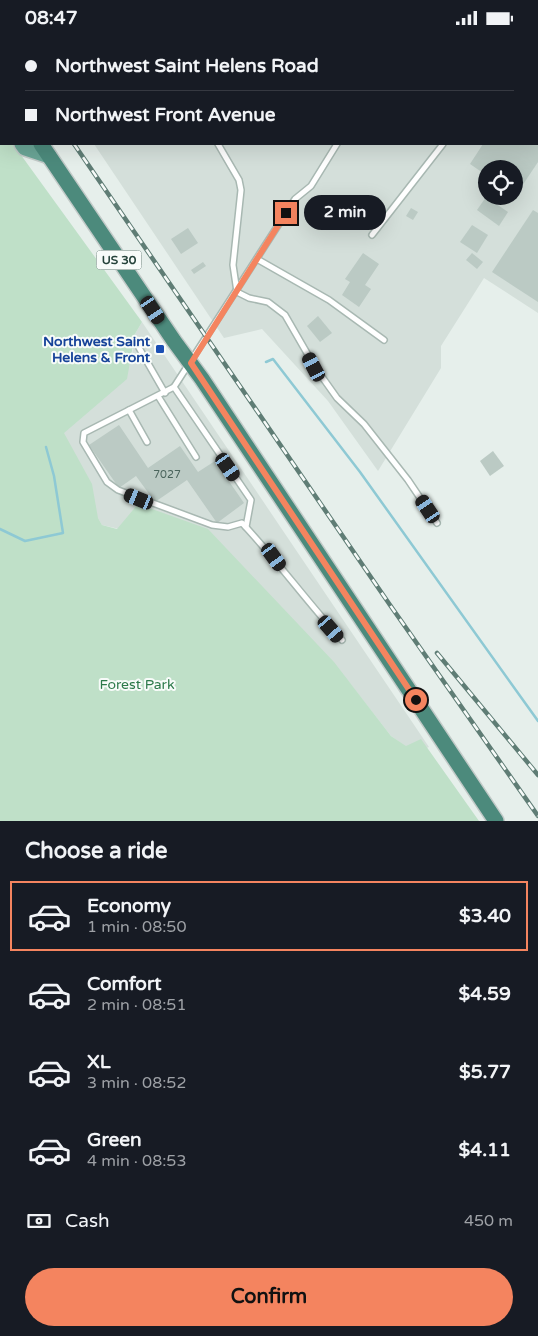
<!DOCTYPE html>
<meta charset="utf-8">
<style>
:root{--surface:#171b24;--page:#242831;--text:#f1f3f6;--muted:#9ea1a6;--line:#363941;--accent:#f4845f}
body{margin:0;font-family:"Varela Round",sans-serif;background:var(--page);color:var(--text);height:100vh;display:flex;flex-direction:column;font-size:19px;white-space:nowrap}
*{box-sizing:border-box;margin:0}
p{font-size:16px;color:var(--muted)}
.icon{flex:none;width:28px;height:28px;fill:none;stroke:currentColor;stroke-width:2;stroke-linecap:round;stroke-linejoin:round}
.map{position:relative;height:786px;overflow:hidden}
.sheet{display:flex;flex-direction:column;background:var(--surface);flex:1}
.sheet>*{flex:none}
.hud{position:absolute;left:0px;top:0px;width:539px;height:110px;box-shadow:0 5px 20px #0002;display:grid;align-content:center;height:110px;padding:0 25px;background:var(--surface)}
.fabs{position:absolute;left:478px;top:125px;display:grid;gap:10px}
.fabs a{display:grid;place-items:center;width:45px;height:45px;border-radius:50%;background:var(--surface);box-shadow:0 5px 20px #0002;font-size:25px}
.end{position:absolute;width:22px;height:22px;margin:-11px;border:6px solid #f4845f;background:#111;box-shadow:0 0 0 2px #111}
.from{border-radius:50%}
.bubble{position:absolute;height:35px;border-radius:18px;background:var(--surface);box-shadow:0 5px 20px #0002;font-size:16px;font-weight:700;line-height:35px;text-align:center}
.car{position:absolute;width:15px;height:30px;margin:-15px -8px;border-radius:6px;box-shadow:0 0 4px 1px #0007;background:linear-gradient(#222 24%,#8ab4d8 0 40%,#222 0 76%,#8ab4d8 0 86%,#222 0)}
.hud b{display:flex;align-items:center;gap:18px;height:48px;font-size:19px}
.hud b+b{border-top:1px solid var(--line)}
.hud i{width:12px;height:12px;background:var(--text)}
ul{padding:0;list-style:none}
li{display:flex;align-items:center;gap:15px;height:70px;margin:0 10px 8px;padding:0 15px;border:2px solid transparent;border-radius:0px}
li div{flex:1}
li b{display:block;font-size:19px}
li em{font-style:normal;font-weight:700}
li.active{border-color:var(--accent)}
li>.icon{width:45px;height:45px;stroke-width:1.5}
h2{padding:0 25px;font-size:22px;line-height:60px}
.pay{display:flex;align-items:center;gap:12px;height:55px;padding:0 25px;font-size:19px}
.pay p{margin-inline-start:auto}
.cta{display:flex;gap:10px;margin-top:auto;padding:10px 25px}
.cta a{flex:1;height:58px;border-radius:30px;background:var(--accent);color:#111;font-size:20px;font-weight:700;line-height:58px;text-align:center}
.status{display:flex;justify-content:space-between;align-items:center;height:35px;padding:0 25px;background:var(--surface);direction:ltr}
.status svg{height:14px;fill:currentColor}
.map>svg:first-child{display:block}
.built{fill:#d4dfda;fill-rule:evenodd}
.green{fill:#bfe0c8}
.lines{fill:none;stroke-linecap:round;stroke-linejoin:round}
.stream{stroke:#8ec9d4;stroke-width:2.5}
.building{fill:#bbcac4}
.service-casing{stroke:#a8b8b2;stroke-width:8}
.primary-casing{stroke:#c2cac8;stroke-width:18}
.trunk-casing{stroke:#c2cac8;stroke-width:18}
.service{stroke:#fff;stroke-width:5}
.primary{stroke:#6aa596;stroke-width:15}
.trunk{stroke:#4c8a7c;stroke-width:15}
.rail-casing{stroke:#5f7d75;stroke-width:4.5}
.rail{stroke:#f7fbf9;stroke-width:2.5;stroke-dasharray:8;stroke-linecap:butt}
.route{stroke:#f4845f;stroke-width:6}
.transit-dot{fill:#1a4fb4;stroke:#f7fbf9;stroke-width:2}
.labels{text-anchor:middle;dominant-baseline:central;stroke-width:4;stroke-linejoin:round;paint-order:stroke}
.number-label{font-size:11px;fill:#4a645c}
.shield{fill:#f7fbf9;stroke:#637a73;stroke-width:1}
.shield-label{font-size:12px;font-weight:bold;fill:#24423a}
.transit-label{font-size:14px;font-weight:bold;fill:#164399;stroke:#f7fbf9;text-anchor:end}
.park-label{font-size:14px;fill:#2d7a4b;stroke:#f7fbf9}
</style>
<div class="status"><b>08:47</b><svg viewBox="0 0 49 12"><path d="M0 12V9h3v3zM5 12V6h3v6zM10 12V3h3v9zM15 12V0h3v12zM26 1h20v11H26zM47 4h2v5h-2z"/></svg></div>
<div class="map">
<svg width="538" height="786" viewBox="0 0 538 786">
<rect width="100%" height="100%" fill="#e6efeb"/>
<g class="built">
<path d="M21,0H538V278L484,243L441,311V333L378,436L328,366L262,294L224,303L94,109H538V1ZM486,134H514V161H486Z"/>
<polygon points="142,287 429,712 415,718 391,701 349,647 159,503 102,490 47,397 131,327 135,299"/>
</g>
<polygon class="green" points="0,95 1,109 13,109 142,287 135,299 127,344 64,398 92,449 98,483 102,490 117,494 138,469 208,494 334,627 391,701 406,711 421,704 479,786 0,786"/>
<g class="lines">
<g class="stream">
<polyline points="266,327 273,324 360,437 538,686"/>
<polyline points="0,494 25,506 63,498 54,441 46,412"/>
</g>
</g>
<g class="building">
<polygon points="483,109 538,109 538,127 516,160 514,134 486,134 486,140 470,129"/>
<polygon points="486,162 508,177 499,191 477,175"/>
<polygon points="411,173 418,177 413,185 406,181"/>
<polygon points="533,175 538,178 538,267 492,237"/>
<polygon points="472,190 488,200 477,218 460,207"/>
<polygon points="188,193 198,208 181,219 171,204"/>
<polygon points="363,218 379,229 365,250 371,254 359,272 342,260 350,247 345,244"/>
<polygon points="472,218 483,227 477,234 466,225"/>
<polygon points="203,227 206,231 194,239 191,235"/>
<polygon points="318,281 332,298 320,307 307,291"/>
<polygon points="119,390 148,433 180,411 198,437 215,426 244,468 217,488 187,445 155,467 136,441 119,453 89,410"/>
<polygon points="493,416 504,431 490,441 480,426"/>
</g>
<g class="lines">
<g class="service-casing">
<g id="service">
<polyline points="146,0 147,1"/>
<polyline points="509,0 511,1"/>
<polyline points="155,1 157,0"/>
<polyline points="409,1 410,0"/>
<polyline points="218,109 239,145 241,155 233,230 237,257 249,263 268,267 285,280 315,332 337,363 364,389 408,445 437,488"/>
<polyline points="372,200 443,109"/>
<polyline points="257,224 329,265 384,305"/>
<polyline points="138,311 165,358"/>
<path d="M174,352L84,398L83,407L107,447L118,455L212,490L228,492L242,488C277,525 307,567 342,605"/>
<polyline points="158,361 196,422"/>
<polyline points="129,375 147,407"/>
<polyline points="246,492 251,465 174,352 295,164 311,151 337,109"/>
</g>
</g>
<g class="primary-casing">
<g id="primary">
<polyline points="0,82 1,83"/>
<polyline points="22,109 25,113 49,121"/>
</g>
</g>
<g class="trunk-casing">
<g id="trunk">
<polyline points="0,48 1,50"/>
<polyline points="41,109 174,306 202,344 496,786"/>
</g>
</g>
<use href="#service" class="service"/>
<use href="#primary" class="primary"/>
<use href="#trunk" class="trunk"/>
<g class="rail-casing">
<g id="rail">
<polyline points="0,0 1,2"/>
<polyline points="74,109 390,570 538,781"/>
<polyline points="437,618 538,740"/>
</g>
</g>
<use href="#rail" class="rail"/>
</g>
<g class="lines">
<polyline class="route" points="286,178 191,328 416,665"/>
</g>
<rect class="transit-dot" x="155" y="309" width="10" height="10" rx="2.5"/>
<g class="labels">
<g class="number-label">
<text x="167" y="439">7027</text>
</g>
<rect class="shield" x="96.5" y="215.5" width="45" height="19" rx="4"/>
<g class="shield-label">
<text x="119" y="225">US 30</text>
</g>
<g class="transit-label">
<text x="150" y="306">Northwest Saint<tspan x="150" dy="16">Helens &amp; Front</tspan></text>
</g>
<g class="park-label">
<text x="137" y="649">Forest Park</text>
</g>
</g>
</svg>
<div class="fabs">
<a><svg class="icon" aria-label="locate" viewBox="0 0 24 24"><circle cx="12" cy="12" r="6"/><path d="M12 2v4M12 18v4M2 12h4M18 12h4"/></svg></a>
</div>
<i class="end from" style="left:416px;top:665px"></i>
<i class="end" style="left:286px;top:178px"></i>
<div class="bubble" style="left:304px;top:160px;width:82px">2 min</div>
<i class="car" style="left:153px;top:275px;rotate:146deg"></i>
<i class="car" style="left:314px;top:332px;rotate:332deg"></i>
<i class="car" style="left:228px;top:432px;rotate:145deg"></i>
<i class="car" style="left:139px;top:464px;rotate:292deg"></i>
<i class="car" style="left:428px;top:474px;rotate:326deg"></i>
<i class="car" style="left:274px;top:522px;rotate:144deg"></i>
<i class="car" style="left:331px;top:594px;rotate:139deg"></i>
<div class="hud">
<b><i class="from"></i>Northwest Saint Helens Road</b>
<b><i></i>Northwest Front Avenue</b>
</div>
</div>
<section class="sheet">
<h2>Choose a ride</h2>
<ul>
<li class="active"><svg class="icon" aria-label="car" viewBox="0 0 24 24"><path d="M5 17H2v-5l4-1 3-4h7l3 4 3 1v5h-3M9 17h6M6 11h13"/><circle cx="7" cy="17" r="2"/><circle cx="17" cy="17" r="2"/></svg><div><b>Economy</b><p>1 min · 08:50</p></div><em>$3.40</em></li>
<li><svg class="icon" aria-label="car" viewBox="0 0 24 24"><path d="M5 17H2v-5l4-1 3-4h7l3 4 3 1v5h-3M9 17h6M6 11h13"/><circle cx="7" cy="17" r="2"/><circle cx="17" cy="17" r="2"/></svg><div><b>Comfort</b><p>2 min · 08:51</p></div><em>$4.59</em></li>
<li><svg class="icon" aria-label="car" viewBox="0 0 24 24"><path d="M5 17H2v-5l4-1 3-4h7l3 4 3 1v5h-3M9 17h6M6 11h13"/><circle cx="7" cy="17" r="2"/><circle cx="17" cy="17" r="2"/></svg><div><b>XL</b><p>3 min · 08:52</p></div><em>$5.77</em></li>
<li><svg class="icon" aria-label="car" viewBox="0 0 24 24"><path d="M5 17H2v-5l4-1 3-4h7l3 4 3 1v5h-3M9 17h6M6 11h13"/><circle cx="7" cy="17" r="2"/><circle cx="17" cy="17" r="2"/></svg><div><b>Green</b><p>4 min · 08:53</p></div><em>$4.11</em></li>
</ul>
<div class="pay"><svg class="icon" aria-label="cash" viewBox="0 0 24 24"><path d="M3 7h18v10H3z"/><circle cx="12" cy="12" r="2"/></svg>Cash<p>450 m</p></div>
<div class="cta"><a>Confirm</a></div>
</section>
